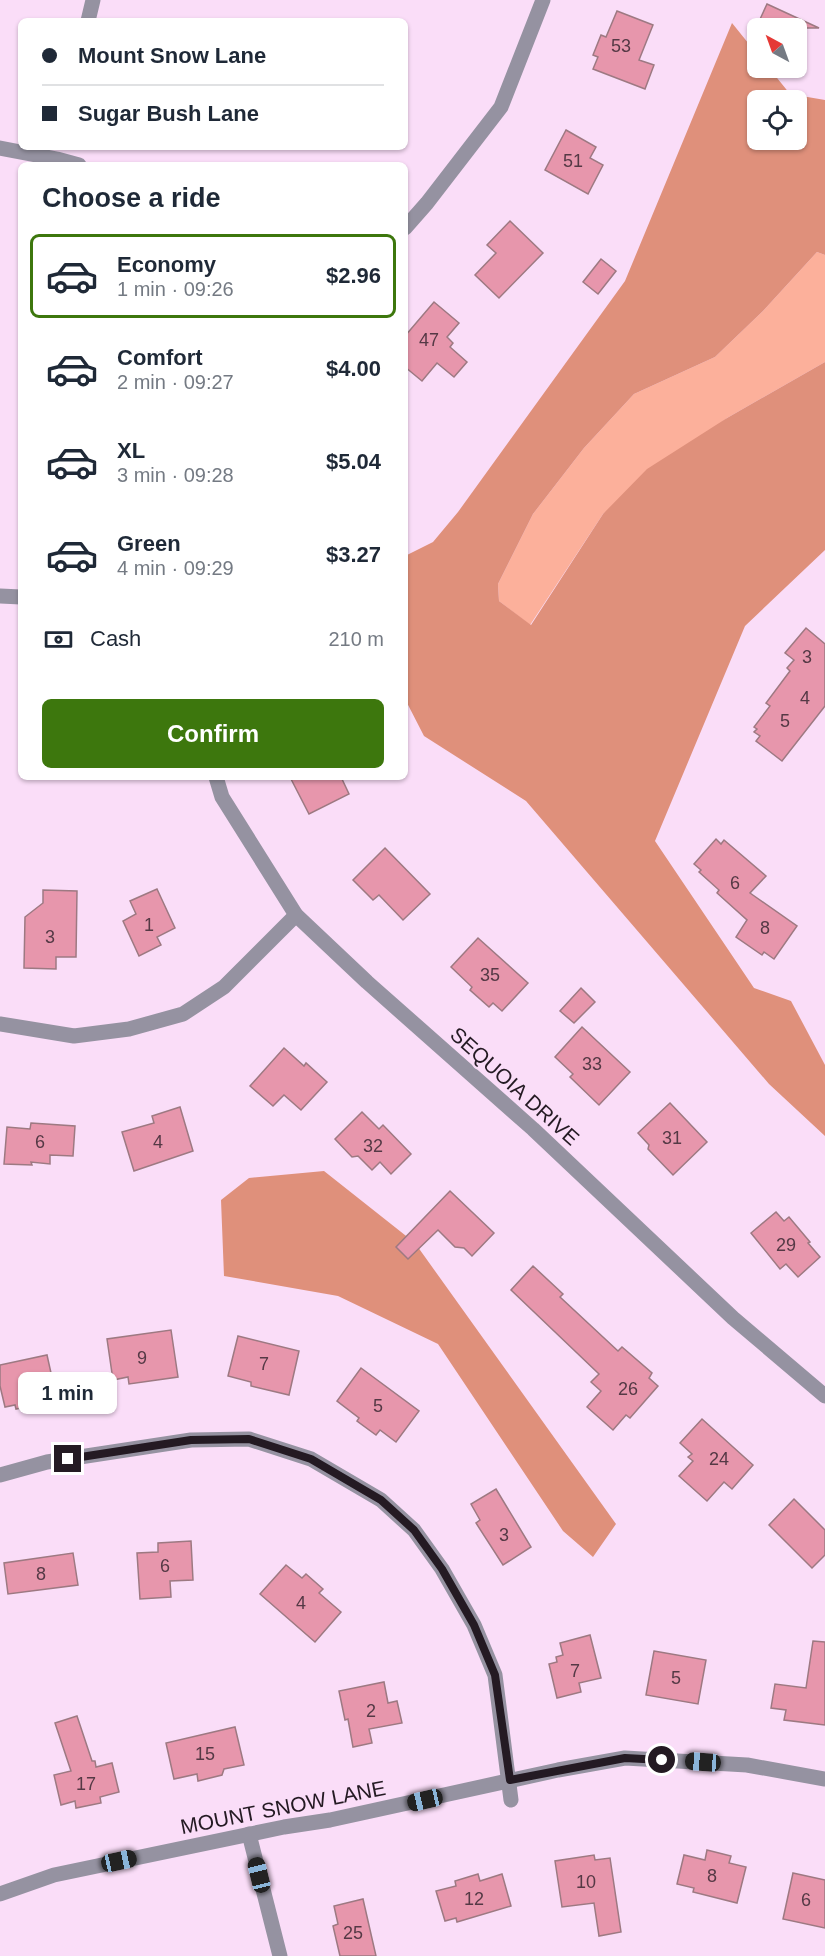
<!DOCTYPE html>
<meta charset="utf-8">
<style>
:root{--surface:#fff;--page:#f6f6f7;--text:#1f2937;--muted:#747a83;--line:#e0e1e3;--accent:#3d770d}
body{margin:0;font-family:Helvetica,sans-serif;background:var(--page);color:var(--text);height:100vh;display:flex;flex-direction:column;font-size:22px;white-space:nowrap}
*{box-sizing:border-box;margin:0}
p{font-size:20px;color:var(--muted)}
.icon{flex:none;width:33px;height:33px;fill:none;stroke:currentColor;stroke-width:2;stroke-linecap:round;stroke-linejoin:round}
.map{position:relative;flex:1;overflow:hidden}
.drawer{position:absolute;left:18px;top:162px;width:390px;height:618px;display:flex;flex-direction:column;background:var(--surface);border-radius:9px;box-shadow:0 2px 4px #0004}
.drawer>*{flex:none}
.guide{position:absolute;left:18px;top:18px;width:390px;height:132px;border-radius:9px;box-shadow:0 2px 4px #0004;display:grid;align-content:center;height:132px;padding:0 24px;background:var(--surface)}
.needle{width:39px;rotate:319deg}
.fabs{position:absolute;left:747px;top:18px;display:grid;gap:12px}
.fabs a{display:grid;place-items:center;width:60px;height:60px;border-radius:9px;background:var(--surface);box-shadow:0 2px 4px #0004;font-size:30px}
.end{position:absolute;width:27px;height:27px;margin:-14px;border:8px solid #241a23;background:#fff;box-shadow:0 0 0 3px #fff}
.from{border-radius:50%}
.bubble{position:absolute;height:42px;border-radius:9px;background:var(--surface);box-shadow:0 2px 4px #0004;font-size:20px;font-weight:700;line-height:42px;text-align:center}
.car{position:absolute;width:18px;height:36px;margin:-18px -9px;border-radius:8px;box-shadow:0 0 4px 2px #0007;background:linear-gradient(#222 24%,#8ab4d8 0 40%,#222 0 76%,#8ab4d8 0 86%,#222 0)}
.guide b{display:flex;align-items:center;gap:21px;height:57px;font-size:22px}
.guide b+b{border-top:2px solid var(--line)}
.guide i{width:15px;height:15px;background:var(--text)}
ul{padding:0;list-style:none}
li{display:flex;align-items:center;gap:18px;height:84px;margin:0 12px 9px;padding:0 12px;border:3px solid transparent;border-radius:9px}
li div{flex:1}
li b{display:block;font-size:22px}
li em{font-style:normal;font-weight:700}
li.selected{border-color:var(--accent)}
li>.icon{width:54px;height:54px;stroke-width:1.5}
h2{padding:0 24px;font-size:27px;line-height:72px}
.pay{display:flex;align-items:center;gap:15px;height:66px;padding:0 24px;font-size:22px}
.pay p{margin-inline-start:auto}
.action{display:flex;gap:12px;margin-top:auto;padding:12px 24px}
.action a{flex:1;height:69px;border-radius:9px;background:var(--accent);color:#fff;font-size:24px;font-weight:700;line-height:69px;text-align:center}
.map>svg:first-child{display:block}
.green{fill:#fcb09b}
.forest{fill:#df907b;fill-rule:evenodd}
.building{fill:#e796ac;stroke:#9d7982;stroke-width:1.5}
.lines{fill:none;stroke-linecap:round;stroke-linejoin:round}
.street{stroke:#9592a1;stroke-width:15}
.route{stroke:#241a23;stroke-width:8}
.labels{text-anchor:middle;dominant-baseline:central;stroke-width:4.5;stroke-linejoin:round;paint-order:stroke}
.number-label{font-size:18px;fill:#553945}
.street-label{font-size:21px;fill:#241a23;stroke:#faddf8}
</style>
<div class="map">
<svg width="825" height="1956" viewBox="0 0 825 1956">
<rect width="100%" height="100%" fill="#faddf8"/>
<polygon class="green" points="817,252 825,255 825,362 727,418 603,514 530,625 499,601 498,584 533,514 584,448 634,394 715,357 763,311"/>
<g class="forest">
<path d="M732,23L757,54L758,68H769L790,94L825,100V255L817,252L763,311L715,357L634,394L584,448L533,514L498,584L499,601L531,625L603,514L647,469L727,418L825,362V550L745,626L655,841L754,988L791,1001L825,1065V1136L769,1084L526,801L424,736L405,699V556L433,542L458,512L625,281ZM758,100H796V140H758Z"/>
<polygon points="324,1171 415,1243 616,1524 593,1557 563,1531 438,1344 338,1296 224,1276 221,1200 249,1178"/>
</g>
<g class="building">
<polygon points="767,4 819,28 756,28"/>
<polygon points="617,11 653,25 639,60 654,65 645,89 593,69 598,57 593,55 601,35 606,37"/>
<polygon points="566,130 596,147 590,158 603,165 588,194 545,170"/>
<polygon points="510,221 543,253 499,298 475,275 496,253 487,245"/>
<polygon points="601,259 616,271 598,294 583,282"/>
<polygon points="434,302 459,323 447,337 453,343 450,347 467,362 454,377 437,363 422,381 405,367 405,336"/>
<polygon points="806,628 825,644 825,706 782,761 756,741 760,736 754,732 757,729 754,727 770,706 766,703 790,671 787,668 794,660 785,653"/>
<polygon points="290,777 341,777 349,794 309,814"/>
<polygon points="716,839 721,844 724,840 766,876 750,893 797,926 774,959 764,952 762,955 736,937 747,920 717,893 719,890 699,872 701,870 694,864"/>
<polygon points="385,848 430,894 403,920 379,895 373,900 353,880"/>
<polygon points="157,889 175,928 157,937 161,945 139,956 123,921 136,914 130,901"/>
<polygon points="43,890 77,891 76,957 56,957 56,969 24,968 25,917 43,903"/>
<polygon points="478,938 528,983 502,1011 493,1003 489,1007 470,990 472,987 451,967"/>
<polygon points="581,988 595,1002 574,1023 560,1011"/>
<polygon points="582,1027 630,1072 599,1105 570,1077 573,1074 555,1057"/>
<polygon points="284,1048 304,1066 306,1063 327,1082 301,1110 284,1095 273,1106 250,1086"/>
<polygon points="670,1103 707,1142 673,1175 648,1149 649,1145 638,1133"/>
<polygon points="180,1107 193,1151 134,1171 122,1132 154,1123 152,1116"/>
<polygon points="362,1112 379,1129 383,1125 411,1154 391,1174 380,1162 372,1170 358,1156 352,1157 335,1139"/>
<polygon points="31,1123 75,1126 73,1156 50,1155 50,1164 31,1162 32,1165 4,1164 7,1127 30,1129"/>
<polygon points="450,1191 494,1233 472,1256 464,1248 455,1247 438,1230 408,1259 396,1247"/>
<polygon points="776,1212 784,1221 789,1217 810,1242 808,1243 820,1257 798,1277 786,1264 780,1269 751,1233"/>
<polygon points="533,1266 563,1294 560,1297 618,1351 622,1347 652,1373 649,1378 658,1386 630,1418 626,1415 613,1430 587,1407 601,1391 591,1382 599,1374 511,1290"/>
<polygon points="171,1330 178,1377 129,1384 128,1377 113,1380 107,1339"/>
<polygon points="238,1336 299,1351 289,1395 251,1386 251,1382 228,1376"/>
<polygon points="47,1355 57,1400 16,1409 15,1405 5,1407 0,1386 0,1365"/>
<polygon points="361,1368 419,1411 396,1442 380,1430 376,1435 357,1421 359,1418 337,1401"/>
<polygon points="702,1419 753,1465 732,1489 724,1482 707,1501 679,1476 693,1461 688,1457 692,1454 680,1443"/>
<polygon points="496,1489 531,1547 503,1565 476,1523 480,1520 471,1504"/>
<polygon points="794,1499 825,1530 825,1555 812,1568 769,1525"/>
<polygon points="191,1541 193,1580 170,1581 171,1597 140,1599 137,1553 158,1552 158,1543"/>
<polygon points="73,1553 78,1585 8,1594 4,1563"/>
<polygon points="286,1565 302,1578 306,1574 323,1589 319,1593 341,1612 315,1642 260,1594"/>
<polygon points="590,1635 601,1678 579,1683 581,1692 557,1698 549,1664 557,1662 556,1657 563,1655 560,1643"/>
<polygon points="813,1641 825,1642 825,1725 784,1720 786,1710 771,1708 775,1684 806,1688"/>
<polygon points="654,1651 706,1660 698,1704 646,1695"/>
<polygon points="384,1682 388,1703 397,1701 402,1723 369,1729 372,1743 353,1747 348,1719 345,1720 339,1691"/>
<polygon points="77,1716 92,1761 95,1761 96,1767 112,1763 119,1792 100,1797 101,1803 76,1808 75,1801 61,1805 54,1775 71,1771 55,1723"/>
<polygon points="235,1727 244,1765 224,1769 222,1775 198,1781 197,1774 174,1779 166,1743"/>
<polygon points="707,1850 731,1856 729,1863 746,1867 737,1903 693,1892 694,1888 677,1884 684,1855 705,1860"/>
<polygon points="594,1855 595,1860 610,1858 621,1932 599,1936 594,1903 562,1907 555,1861"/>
<polygon points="793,1873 825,1880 825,1928 783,1919"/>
<polygon points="478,1874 480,1881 502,1874 511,1906 457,1922 456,1918 445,1921 436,1891 456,1886 455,1881"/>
<polygon points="363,1899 376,1956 340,1956 333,1926 338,1924 334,1906"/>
</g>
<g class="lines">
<g class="street">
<polyline points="88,21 93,0"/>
<polyline points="0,148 57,159 79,165"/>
<polyline points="405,228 427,203 501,107 543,0"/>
<polyline points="0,596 21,597"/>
<polyline points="216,777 222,797 296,915 367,982 533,1129 733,1318 825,1396"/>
<polyline points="0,1024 74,1036 129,1029 183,1014 224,987 296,915"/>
<polyline points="0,1475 47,1462 191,1440 249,1439 311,1459 381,1500 414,1530 442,1569 474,1625 495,1675 511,1800"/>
<polyline points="249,1834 280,1956"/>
<polyline points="0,1894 54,1875 284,1827 330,1820 558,1770 625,1758 747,1765 825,1779"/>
</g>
</g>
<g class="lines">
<polyline class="route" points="68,1459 191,1440 249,1439 311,1459 381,1500 414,1530 442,1569 474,1625 495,1675 510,1780 625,1758 662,1760"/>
</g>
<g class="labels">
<g class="number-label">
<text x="621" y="46">53</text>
<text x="573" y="161">51</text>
<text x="429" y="340">47</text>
<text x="807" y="657">3</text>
<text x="805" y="698">4</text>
<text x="785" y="721">5</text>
<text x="735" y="883">6</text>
<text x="149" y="925">1</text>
<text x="765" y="928">8</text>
<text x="50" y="937">3</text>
<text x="490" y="975">35</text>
<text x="592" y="1064">33</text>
<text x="672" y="1138">31</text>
<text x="40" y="1142">6</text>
<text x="158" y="1142">4</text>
<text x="373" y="1146">32</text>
<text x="786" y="1245">29</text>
<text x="142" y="1358">9</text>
<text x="264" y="1364">7</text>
<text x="628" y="1389">26</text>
<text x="378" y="1406">5</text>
<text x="719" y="1459">24</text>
<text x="504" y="1535">3</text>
<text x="165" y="1566">6</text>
<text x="41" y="1574">8</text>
<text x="301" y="1603">4</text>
<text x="575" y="1671">7</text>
<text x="676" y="1678">5</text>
<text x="371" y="1711">2</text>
<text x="205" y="1754">15</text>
<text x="86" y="1784">17</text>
<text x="712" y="1876">8</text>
<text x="586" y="1882">10</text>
<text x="474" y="1899">12</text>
<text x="806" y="1900">6</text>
<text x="353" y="1933">25</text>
</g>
<g class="street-label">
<text transform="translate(515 1086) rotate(42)">SEQUOIA DRIVE</text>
<text transform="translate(283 1807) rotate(-11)">MOUNT SNOW LANE</text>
</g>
</g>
</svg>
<div class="fabs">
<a><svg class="needle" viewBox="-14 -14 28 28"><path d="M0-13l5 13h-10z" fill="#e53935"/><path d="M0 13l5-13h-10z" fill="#747a83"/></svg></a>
<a><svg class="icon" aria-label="locate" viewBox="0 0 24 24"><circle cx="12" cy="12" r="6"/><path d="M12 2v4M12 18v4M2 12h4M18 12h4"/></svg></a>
</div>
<i class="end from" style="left:662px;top:1760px"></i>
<i class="end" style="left:68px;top:1459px"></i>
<div class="bubble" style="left:18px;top:1372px;width:99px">1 min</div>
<i class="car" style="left:703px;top:1762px;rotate:274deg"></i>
<i class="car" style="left:425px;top:1800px;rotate:257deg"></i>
<i class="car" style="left:119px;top:1861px;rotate:78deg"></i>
<i class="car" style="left:259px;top:1875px;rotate:346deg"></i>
<div class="guide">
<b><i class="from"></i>Mount Snow Lane</b>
<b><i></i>Sugar Bush Lane</b>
</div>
<section class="drawer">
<h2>Choose a ride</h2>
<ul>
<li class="selected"><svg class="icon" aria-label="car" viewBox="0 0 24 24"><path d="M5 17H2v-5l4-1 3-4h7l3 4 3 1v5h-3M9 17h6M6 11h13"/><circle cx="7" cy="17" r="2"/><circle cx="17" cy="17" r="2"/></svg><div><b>Economy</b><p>1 min · 09:26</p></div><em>$2.96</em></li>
<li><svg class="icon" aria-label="car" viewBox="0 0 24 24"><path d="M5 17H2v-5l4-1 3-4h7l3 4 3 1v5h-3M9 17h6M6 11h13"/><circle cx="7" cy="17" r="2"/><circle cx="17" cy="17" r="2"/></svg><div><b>Comfort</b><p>2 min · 09:27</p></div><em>$4.00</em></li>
<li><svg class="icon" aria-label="car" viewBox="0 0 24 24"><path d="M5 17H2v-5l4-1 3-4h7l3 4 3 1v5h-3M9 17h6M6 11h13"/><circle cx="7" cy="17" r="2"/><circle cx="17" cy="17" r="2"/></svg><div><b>XL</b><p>3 min · 09:28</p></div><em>$5.04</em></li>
<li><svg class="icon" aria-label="car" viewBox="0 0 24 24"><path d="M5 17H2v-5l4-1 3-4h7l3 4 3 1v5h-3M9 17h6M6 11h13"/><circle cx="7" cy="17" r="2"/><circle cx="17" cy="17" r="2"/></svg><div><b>Green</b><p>4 min · 09:29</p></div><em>$3.27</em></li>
</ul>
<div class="pay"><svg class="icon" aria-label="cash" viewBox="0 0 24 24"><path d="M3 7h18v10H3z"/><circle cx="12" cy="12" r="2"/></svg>Cash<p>210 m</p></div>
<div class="action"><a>Confirm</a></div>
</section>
</div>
